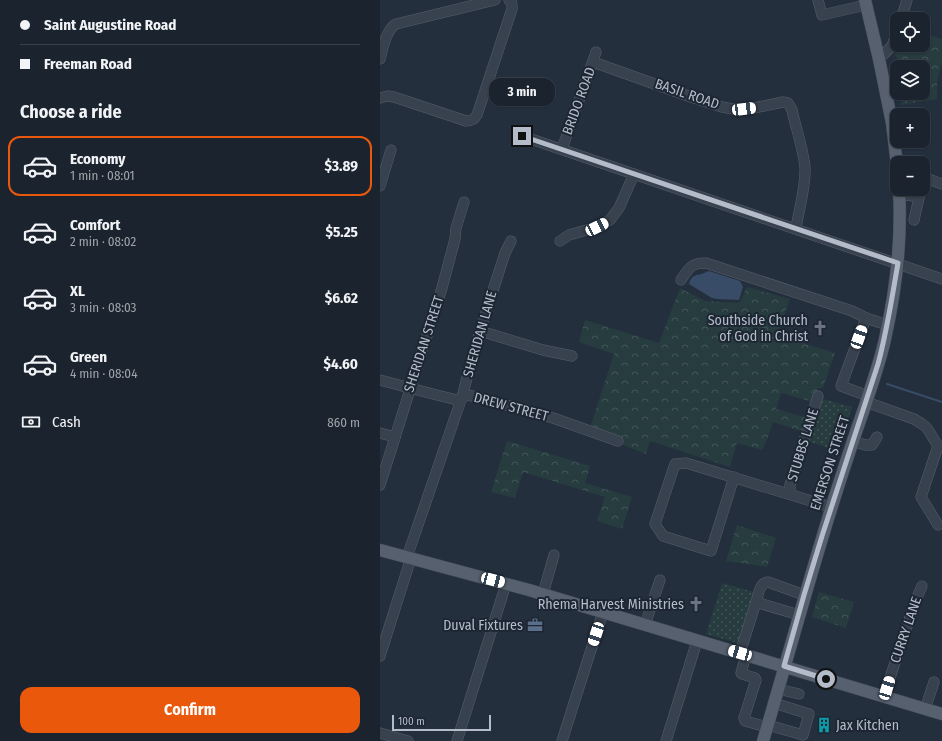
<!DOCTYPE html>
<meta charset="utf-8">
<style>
:root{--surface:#1b232e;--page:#282f3a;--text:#f1f3f6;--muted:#a0a4aa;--line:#39404a;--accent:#ea580c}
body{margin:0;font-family:"Fira Sans Condensed",sans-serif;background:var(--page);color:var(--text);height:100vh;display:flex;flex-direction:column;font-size:15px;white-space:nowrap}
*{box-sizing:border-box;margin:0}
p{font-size:13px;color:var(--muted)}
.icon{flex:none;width:22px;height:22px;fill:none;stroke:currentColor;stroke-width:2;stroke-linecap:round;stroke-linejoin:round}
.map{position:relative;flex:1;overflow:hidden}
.sheet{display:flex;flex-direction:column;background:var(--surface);width:380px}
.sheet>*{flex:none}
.guide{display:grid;align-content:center;height:88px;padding:0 20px;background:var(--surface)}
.buttons{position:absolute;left:510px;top:12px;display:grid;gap:8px}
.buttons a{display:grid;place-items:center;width:40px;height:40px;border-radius:8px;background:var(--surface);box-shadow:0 1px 3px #0004,0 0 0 1px var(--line);font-size:20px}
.scale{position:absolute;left:12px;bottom:10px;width:99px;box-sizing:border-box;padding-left:4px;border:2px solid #b4bcc9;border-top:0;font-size:11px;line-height:14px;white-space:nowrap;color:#b4bcc9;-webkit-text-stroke:3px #1d2633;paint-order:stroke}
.end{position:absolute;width:18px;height:18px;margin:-9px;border:5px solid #b4bcc9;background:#111;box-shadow:0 0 0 2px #111}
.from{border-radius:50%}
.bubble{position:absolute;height:28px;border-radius:12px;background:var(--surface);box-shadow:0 1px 3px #0004,0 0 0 1px var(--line);font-size:13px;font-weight:700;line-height:28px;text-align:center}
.car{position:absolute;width:12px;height:24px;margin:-12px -6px;border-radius:5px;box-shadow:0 0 3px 1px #0007;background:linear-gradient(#fff 24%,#345 0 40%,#fff 0 76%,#345 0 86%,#fff 0)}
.guide b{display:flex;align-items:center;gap:14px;height:38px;font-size:15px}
.guide b+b{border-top:1px solid var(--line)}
.guide i{width:10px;height:10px;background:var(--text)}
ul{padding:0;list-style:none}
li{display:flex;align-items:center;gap:12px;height:60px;margin:0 8px 6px;padding:0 12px;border:2px solid transparent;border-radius:12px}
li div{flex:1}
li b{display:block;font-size:15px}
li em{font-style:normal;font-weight:700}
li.on{border-color:var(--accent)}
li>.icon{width:36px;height:36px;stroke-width:1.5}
h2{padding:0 20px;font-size:18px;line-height:48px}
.pay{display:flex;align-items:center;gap:10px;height:44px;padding:0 20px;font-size:15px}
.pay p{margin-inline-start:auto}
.button{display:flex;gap:8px;margin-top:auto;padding:8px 20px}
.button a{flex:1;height:46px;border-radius:12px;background:var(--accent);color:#fff;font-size:16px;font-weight:700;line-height:46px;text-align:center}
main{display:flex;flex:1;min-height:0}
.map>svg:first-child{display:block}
.grass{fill:url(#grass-dots)}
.forest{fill:url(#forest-crowns)}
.water{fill:#394c67}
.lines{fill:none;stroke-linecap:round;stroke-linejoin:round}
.stream{stroke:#394c67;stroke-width:2}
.minor-casing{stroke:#565f6c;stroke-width:11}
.major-casing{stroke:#414a57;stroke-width:13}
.minor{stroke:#38414e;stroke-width:10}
.major{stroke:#56606e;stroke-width:12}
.route{stroke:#b4bcc9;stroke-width:5}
.labels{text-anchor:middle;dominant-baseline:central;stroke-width:4;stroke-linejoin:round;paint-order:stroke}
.street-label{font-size:14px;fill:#b4bcc9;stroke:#1d2633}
.poi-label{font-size:14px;fill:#b4bcc9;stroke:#1d2633;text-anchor:end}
</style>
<main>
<section class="sheet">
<div class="guide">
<b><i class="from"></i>Saint Augustine Road</b>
<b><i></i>Freeman Road</b>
</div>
<h2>Choose a ride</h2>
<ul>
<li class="on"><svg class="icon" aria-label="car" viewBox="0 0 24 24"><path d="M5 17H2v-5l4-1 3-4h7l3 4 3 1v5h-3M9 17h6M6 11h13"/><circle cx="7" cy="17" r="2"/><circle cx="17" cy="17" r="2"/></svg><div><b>Economy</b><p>1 min · 08:01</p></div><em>$3.89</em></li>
<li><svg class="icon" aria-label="car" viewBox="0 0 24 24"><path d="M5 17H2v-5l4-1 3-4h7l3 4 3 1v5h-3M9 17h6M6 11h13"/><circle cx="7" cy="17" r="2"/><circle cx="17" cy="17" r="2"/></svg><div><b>Comfort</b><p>2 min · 08:02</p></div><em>$5.25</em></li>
<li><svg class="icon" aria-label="car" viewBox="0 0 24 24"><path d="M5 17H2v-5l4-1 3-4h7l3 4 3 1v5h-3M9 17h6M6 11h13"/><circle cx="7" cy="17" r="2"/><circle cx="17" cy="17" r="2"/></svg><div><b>XL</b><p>3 min · 08:03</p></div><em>$6.62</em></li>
<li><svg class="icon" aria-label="car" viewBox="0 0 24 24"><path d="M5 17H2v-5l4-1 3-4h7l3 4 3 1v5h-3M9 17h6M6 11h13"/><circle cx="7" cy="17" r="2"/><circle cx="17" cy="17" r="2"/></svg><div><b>Green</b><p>4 min · 08:04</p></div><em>$4.60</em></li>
</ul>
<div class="pay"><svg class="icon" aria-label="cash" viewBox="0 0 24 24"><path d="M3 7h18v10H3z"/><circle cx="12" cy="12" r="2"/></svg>Cash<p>860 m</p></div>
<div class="button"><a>Confirm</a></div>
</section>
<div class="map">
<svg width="562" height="741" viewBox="0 0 562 741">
<defs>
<pattern id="grass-dots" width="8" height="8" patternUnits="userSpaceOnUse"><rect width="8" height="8" fill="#263c3f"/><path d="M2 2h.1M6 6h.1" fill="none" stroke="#435659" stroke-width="1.8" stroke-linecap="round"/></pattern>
<pattern id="forest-crowns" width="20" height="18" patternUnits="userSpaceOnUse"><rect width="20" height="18" fill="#263c3f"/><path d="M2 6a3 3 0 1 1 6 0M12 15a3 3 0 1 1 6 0" fill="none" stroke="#435659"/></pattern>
</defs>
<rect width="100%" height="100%" fill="#242f3e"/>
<g class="grass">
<polygon points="543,79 544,101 522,105 520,93 543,93"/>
<polygon points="440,398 472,407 458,451 427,441"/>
<polygon points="342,583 377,593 361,644 326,634"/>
</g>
<g class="forest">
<polygon points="543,33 562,39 562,62 557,82 557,99 544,101 543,67 523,67 515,55 517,45 543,45"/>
<polygon points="367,287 410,299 397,335 455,353 443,388 438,388 433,402 401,393 396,409 428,418 424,432 393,422 388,437 382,450 357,443 350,467 270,441 266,454 241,444 210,428 234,354 199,342 205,320 279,343 300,288 325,301 359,303"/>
<polygon points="127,441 210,466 205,483 252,497 242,529 217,521 225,497 143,472 135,498 111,492"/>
<polygon points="357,525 396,538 387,567 346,561"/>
<polygon points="439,592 474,602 466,628 432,617"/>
</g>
<path class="water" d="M329,271L360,281L363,287L359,300L338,299L332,298L309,284C311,276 315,275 322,274C324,273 326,272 329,271Z"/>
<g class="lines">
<polyline class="stream" points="507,384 562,402"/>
<g class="minor-casing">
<g id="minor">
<polyline points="438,0 442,15 486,5"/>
<polyline points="521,19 527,0"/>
<path d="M0,59C3,48 6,30 16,24L115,0"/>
<polyline points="499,59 512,46 517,31"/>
<path d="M213,62L311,97L342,107L353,109H364L374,108L403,102L408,103L412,110C416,129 423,148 425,167C426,187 419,209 416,228"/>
<path d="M0,98L8,96L14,97L86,121C91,121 94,120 97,115L132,9V5L131,1L129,0"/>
<polyline points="142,136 562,279"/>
<polyline points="182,149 216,52"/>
<polyline points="543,177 562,184"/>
<polyline points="0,186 11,150"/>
<polyline points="519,194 539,197"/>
<polyline points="534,220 541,189"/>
<polyline points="180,241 189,235 217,227 230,220 239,208 254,174"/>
<path d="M301,280C309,268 311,263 326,263L472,311L486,318L507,325"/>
<polyline points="486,318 461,386 488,396"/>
<polyline points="100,331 163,350 192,356"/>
<polyline points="0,380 49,393 77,400 87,395 97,397 173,418 238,441"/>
<polyline points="486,402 534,419 542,424 547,428 558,446 562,447"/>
<polyline points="0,433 15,437"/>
<polyline points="473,441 485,445 492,445 497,437"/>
<polyline points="558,446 541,497 558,525"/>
<polyline points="354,477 331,551 283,536 275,524 295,464 306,463 451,507"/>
<polyline points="0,485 62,288 75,239 76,228 84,202"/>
<polyline points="410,494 410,485 438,396"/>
<polyline points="27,557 82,397 89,370 100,331 125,253 131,241"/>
<polyline points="163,594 174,555"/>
<path d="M419,615L379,603L376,602C379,594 379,583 388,582L424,595"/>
<polyline points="265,625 280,580"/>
<polyline points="360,653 376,602"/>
<polyline points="366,655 361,673 362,674 375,678 376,680 364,718 365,721 387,727"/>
<polyline points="0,656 31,558"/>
<polyline points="398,689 419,694"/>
<polyline points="504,696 535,602 542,586"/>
<polyline points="545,709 554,682"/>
<polyline points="388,725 423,735 429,714 394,703"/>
<polyline points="0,733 28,741"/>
<polyline points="77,741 126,584"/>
<polyline points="182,741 223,612"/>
<polyline points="286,741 317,641"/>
</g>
</g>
<g class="major-casing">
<g id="major">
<polyline points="485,0 499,59 512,123 517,165"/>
<polyline points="0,550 149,590 562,714"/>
<path d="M383,741C406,664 427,586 451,509C462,474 473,440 485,406C492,384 500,362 505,339C516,290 522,239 519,189"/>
</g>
</g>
<use href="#minor" class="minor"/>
<use href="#major" class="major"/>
</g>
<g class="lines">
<path class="route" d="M142,136L518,263C512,297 507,331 498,364L442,536L424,595L404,666L446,679"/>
</g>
<defs>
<g id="church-bare" transform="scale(1.2)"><path d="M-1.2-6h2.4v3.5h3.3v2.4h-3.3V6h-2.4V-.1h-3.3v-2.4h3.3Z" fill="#6b7280" stroke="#1d2633" stroke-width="2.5" paint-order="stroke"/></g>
<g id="office-bare" transform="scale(1.2)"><path d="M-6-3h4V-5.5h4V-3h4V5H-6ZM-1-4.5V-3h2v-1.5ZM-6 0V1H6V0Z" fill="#5c6f8a" stroke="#1d2633" stroke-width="2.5" paint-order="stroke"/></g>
<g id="building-bare" transform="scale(1.2)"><path d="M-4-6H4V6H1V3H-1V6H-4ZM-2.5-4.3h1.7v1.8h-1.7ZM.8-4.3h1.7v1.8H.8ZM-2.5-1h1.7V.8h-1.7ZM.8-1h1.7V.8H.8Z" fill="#0f9aa8" stroke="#1d2633" stroke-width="2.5" paint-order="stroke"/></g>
</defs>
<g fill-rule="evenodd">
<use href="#church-bare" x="440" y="328"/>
<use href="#church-bare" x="316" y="604"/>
<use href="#office-bare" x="155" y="625"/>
<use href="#building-bare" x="444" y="725"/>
</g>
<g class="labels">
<g class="street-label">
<text transform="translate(307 94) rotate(19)">BASIL ROAD</text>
<text transform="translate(199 101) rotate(-70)">BRIDO ROAD</text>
<text transform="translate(100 334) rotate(-74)">SHERIDAN LANE</text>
<text transform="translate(44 344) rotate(-72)">SHERIDAN STREET</text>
<text transform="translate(131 407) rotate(15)">DREW STREET</text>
<text transform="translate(423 445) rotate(-73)">STUBBS LANE</text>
<text transform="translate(450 463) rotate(-72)">EMERSON STREET</text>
<text transform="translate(526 630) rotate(-71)">CURRY LANE</text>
</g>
<g class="poi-label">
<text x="428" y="320">Southside Church<tspan x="428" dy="16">of God in Christ</tspan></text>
<text x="304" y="604">Rhema Harvest Ministries</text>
<text x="143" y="625">Duval Fixtures</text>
<text x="456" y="725" text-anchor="start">Jax Kitchen</text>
</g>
</g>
</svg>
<div class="buttons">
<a><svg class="icon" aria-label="locate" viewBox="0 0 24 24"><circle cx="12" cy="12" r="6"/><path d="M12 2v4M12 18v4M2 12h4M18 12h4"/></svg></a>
<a><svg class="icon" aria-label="layers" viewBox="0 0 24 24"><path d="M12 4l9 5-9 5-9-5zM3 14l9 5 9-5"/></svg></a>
<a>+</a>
<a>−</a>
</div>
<div class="scale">100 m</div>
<i class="end from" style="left:446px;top:679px"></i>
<i class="end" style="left:142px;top:136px"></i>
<div class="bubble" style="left:109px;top:78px;width:66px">3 min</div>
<i class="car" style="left:364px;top:109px;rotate:83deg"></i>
<i class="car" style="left:217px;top:227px;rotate:63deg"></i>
<i class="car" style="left:479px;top:337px;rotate:20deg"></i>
<i class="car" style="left:113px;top:580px;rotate:105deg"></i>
<i class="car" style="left:216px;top:634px;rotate:198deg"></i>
<i class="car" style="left:360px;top:653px;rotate:286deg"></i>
<i class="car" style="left:507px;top:688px;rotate:17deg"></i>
</div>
</main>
